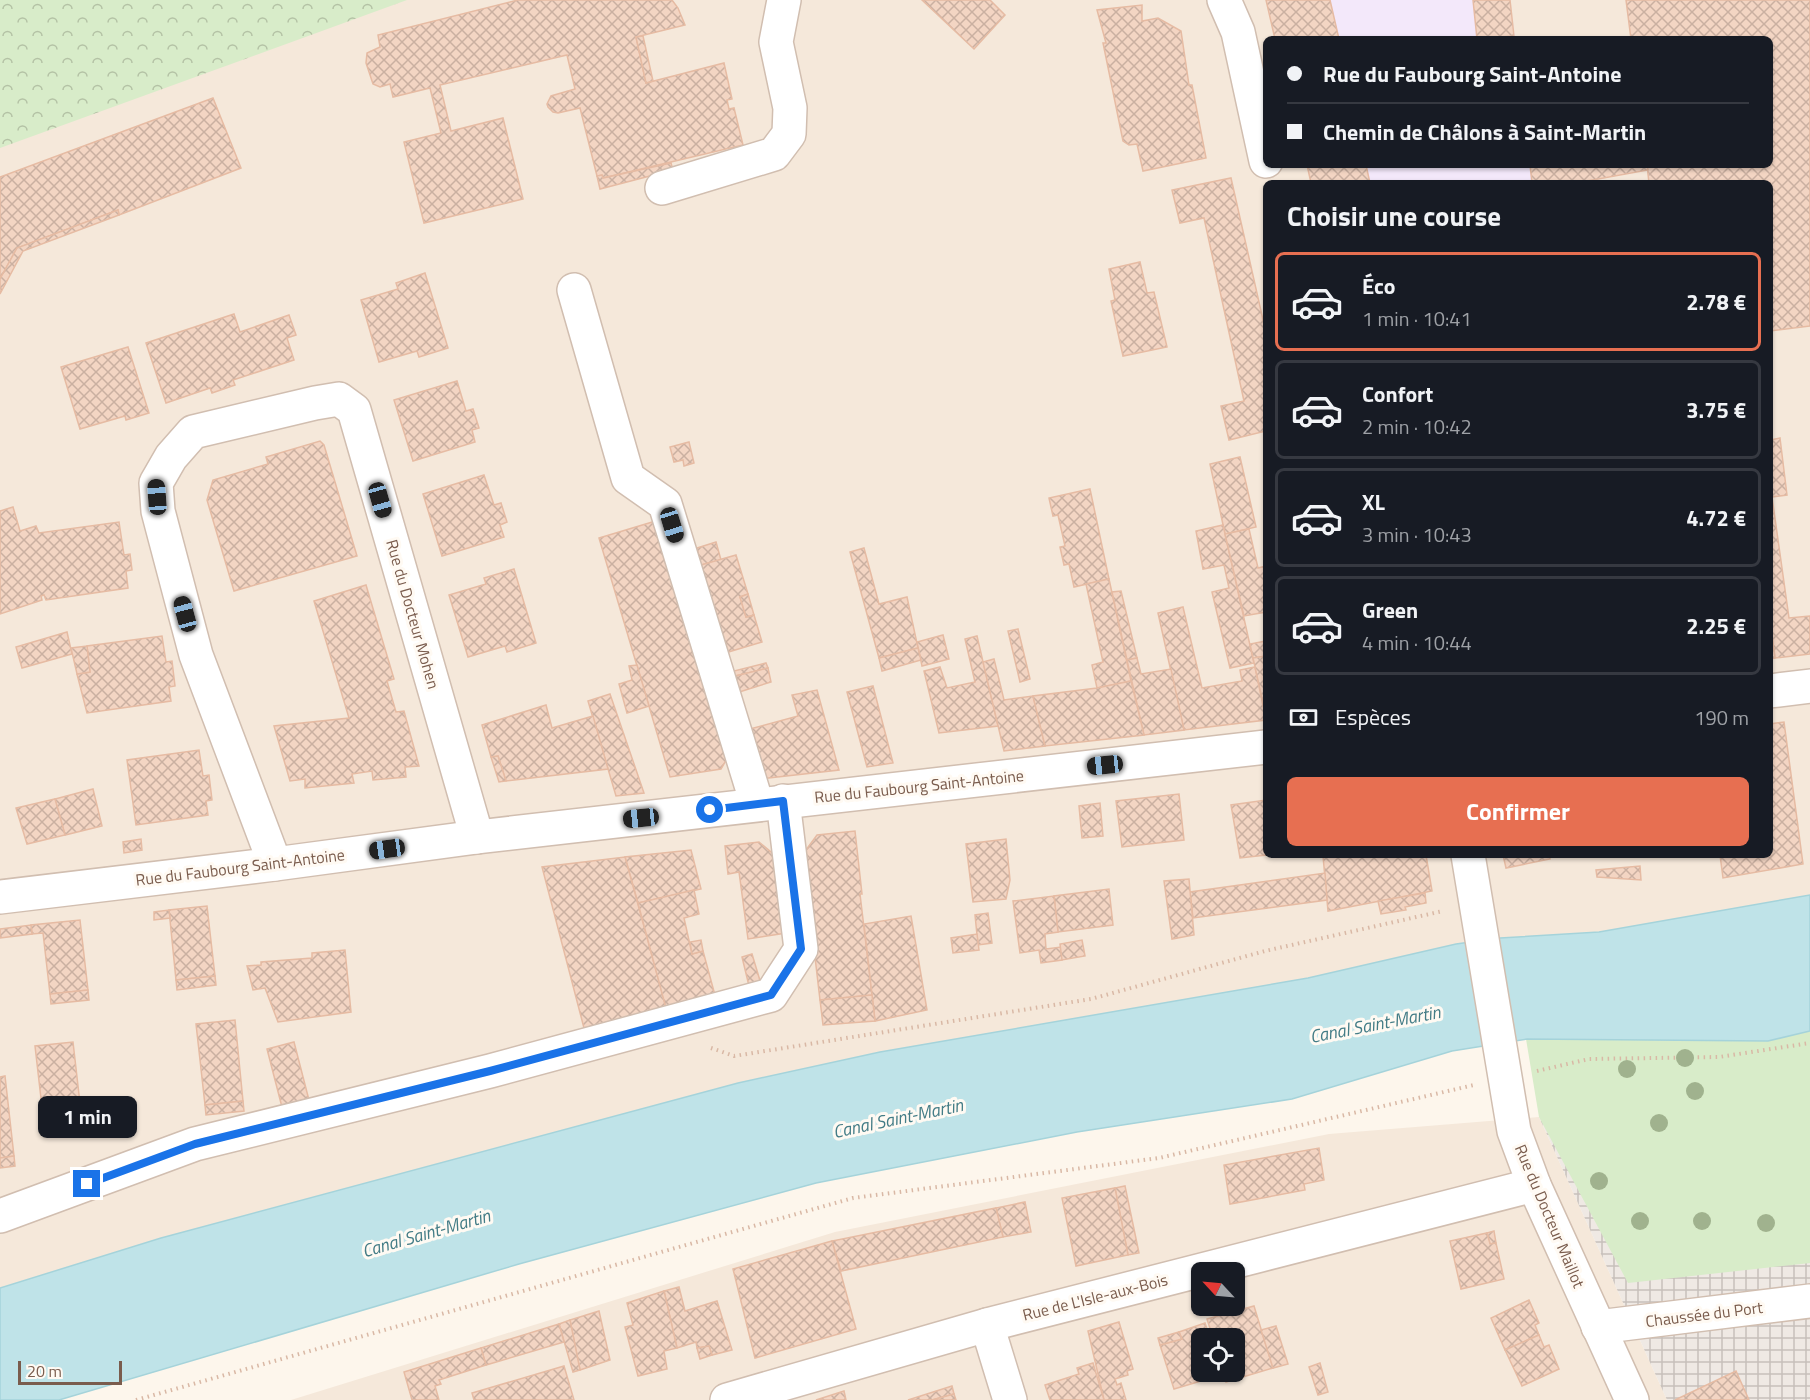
<!DOCTYPE html>
<html lang="fr">
<meta charset="utf-8">
<style>
:root{--surface:#171b24;--page:#20242c;--text:#f1f3f6;--muted:#9ea1a6;--line:#363941;--accent:#e76f51}
body{margin:0;font-family:"Titillium Web",sans-serif;background:var(--page);color:var(--text);height:100vh;display:flex;flex-direction:column;font-size:22px;white-space:nowrap}
*{box-sizing:border-box;margin:0}
p{font-size:20px;color:var(--muted)}
.icon{flex:none;width:33px;height:33px;fill:none;stroke:currentColor;stroke-width:2;stroke-linecap:round;stroke-linejoin:round}
.map{position:relative;flex:1;overflow:hidden}
.sheet{position:absolute;left:1263px;top:180px;width:510px;height:678px;display:flex;flex-direction:column;background:var(--surface);border-radius:9px;box-shadow:0 2px 4px #0004}
.sheet>*{flex:none}
.hud{position:absolute;left:1263px;top:36px;width:510px;height:132px;border-radius:9px;box-shadow:0 2px 4px #0004;display:grid;align-content:center;height:132px;padding:0 24px;background:var(--surface)}
.needle{width:39px;rotate:296deg}
.buttons{position:absolute;left:1191px;top:1262px;display:grid;gap:12px}
.buttons a{display:grid;place-items:center;width:54px;height:54px;border-radius:9px;background:var(--surface);box-shadow:0 2px 4px #0004;font-size:30px}
.scale{position:absolute;left:18px;bottom:15px;width:104px;box-sizing:border-box;padding-left:6px;border:3px solid #7a5c4d;border-top:0;font-size:16px;line-height:21px;white-space:nowrap;color:#7a5c4d;-webkit-text-stroke:4px #fffaf3;paint-order:stroke}
.end{position:absolute;width:27px;height:27px;margin:-14px;border:8px solid #1a73e8;background:#fff;box-shadow:0 0 0 3px #fff}
.from{border-radius:50%}
.bubble{position:absolute;height:42px;border-radius:9px;background:var(--surface);box-shadow:0 2px 4px #0004;font-size:20px;font-weight:700;line-height:42px;text-align:center}
.car{position:absolute;width:18px;height:36px;margin:-18px -9px;border-radius:8px;box-shadow:0 0 4px 2px #0007;background:linear-gradient(#222 24%,#8ab4d8 0 40%,#222 0 76%,#8ab4d8 0 86%,#222 0)}
.hud b{display:flex;align-items:center;gap:21px;height:57px;font-size:22px}
.hud b+b{border-top:2px solid var(--line)}
.hud i{width:15px;height:15px;background:var(--text)}
ul{padding:0;list-style:none}
li{display:flex;align-items:center;gap:18px;height:99px;margin:0 12px 9px;padding:0 12px;border:3px solid var(--line);border-radius:9px}
li div{flex:1}
li b{display:block;font-size:22px}
li em{font-style:normal;font-weight:700}
li.on{border-color:var(--accent)}
li>.icon{width:54px;height:54px;stroke-width:1.5}
h2{padding:0 24px;font-size:27px;line-height:72px}
.pay{display:flex;align-items:center;gap:15px;height:66px;padding:0 24px;font-size:22px}
.pay p{margin-inline-start:auto}
.button{display:flex;gap:12px;margin-top:auto;padding:12px 24px}
.button a{flex:1;height:69px;border-radius:9px;background:var(--accent);color:#fff;font-size:24px;font-weight:700;line-height:69px;text-align:center}
.map>svg:first-child{display:block}
.residential{fill:#f5e8da;fill-rule:evenodd}
.industrial{fill:url(#industrial-grid)}
.education{fill:#f3e8fa}
.grass{fill:#d8ecc9}
.forest{fill:url(#forest-crowns)}
.water{fill:#bfe3e8;stroke:#a5d3da;stroke-width:1.5}
.building{fill:url(#building-cross-hatch);stroke:#e6bba3;stroke-width:1.5}
.lines{fill:none;stroke-linecap:round;stroke-linejoin:round}
.minor-casing{stroke:#d1beb0;stroke-width:36}
.path{stroke:#d9b8a5;stroke-width:4;stroke-dasharray:1.5 4.5;stroke-linecap:butt}
.minor{stroke:#fff;stroke-width:33}
.tree{fill:#a0b28e}
.route{stroke:#1a73e8;stroke-width:8}
.labels{text-anchor:middle;dominant-baseline:central;stroke-width:6;stroke-linejoin:round;paint-order:stroke}
.street-label{font-size:16px;fill:#7a5c4d;stroke:#fffaf3}
.water-label{font-size:18px;font-style:italic;fill:#437c86;stroke:#fffaf3}
</style>
<div class="map">
<svg width="1810" height="1400" viewBox="0 0 1810 1400">
<defs>
<pattern id="industrial-grid" width="8" height="8" patternUnits="userSpaceOnUse" patternTransform="scale(1.5)"><rect width="8" height="8" fill="#efe9e4"/><path d="M0 4h8M4 0v8" fill="none" stroke="#c7c0bb"/></pattern>
<pattern id="forest-crowns" width="20" height="18" patternUnits="userSpaceOnUse" patternTransform="scale(1.5)"><rect width="20" height="18" fill="#d8ecc9"/><path d="M2 6a3 3 0 1 1 6 0M12 15a3 3 0 1 1 6 0" fill="none" stroke="#b4c2a5"/></pattern>
<pattern id="building-cross-hatch" width="8" height="8" patternUnits="userSpaceOnUse" patternTransform="scale(1.5)"><rect width="8" height="8" fill="#f3d5c3"/><path d="M0 0l8 8M0 8l8-8" fill="none" stroke="#cab0a1"/></pattern>
</defs>
<rect width="100%" height="100%" fill="#fdf6ec"/>
<g class="residential">
<path d="M0,0H1810V895L1599,932L1500,938L1456,944L1308,978L880,1052L738,1083L161,1238L0,1288ZM1266,39H1770V165H1266ZM1266,183H1770V855H1266Z"/>
<path d="M1539,1117L1667,1400H291L835,1232L1329,1134ZM1202,1272H1234V1305H1202ZM1202,1338H1234V1371H1202Z"/>
</g>
<polygon class="industrial" points="1810,1086 1810,1400 1667,1400 1539,1117 1629,1113"/>
<g class="education">
<polygon points="1266,0 1510,0 1515,39 1275,39"/>
<polygon points="1307,165 1530,165 1532,183 1311,183"/>
</g>
<polygon class="grass" points="1810,1031 1810,1263 1628,1283 1539,1117 1526,1039 1768,1041"/>
<polygon class="forest" points="0,0 407,0 0,148"/>
<polygon class="water" points="1810,895 1810,1031 1768,1041 1527,1039 1452,1051 1292,1099 1077,1132 816,1183 519,1264 59,1400 0,1400 0,1288 161,1238 738,1083 880,1052 1308,978 1456,944 1500,938 1599,932"/>
<g class="building">
<polygon points="518,0 672,0 678,8 685,25 636,37 646,83 724,63 732,99 727,100 729,109 734,108 743,145 603,178 602,175 597,176 580,108 558,113 553,112 548,107 547,104 551,96 575,89 567,55 440,85 451,131 503,118 523,199 424,223 404,142 441,133 430,88 393,97 390,84 380,87 373,84 366,63 367,53 380,47 378,35"/>
<polygon points="922,0 990,0 1005,15 974,49"/>
<polygon points="1266,0 1330,0 1339,39 1275,39"/>
<polygon points="1473,0 1510,0 1514,36 1477,39"/>
<polygon points="1626,0 1810,0 1810,326 1770,331 1770,183 1649,183 1647,165 1770,165 1770,39 1631,39"/>
<polygon points="1142,5 1142,21 1158,18 1181,31 1189,85 1192,85 1206,158 1143,171 1137,144 1129,145 1123,141 1103,43 1106,43 1097,10"/>
<polygon points="643,36 653,81 646,83 636,37"/>
<polygon points="213,98 241,168 119,215 118,210 17,248 0,279 0,177"/>
<polygon points="671,163 673,170 600,189 597,176 602,175 603,178"/>
<polygon points="1307,165 1366,165 1370,183 1311,183"/>
<polygon points="1530,165 1647,165 1648,170 1576,183 1532,183"/>
<polygon points="1231,178 1266,333 1266,431 1229,440 1221,406 1244,401 1204,218 1180,223 1172,190"/>
<polygon points="118,210 119,215 23,251 0,294 0,279 17,248"/>
<polygon points="1140,262 1147,293 1154,292 1167,347 1123,356 1111,301 1115,300 1109,269"/>
<polygon points="425,273 448,348 419,357 417,351 379,362 361,300 398,289 396,283"/>
<polygon points="234,314 240,332 289,315 296,335 287,338 294,360 233,380 235,385 212,393 210,388 166,403 146,343"/>
<polygon points="128,347 149,413 126,420 125,416 80,429 61,367"/>
<polygon points="457,381 466,411 473,409 479,428 472,430 475,442 413,461 394,400"/>
<polygon points="1780,438 1787,495 1772,497 1789,618 1810,616 1810,654 1775,658 1770,622 1770,440"/>
<polygon points="320,441 324,445 357,556 234,591 207,500 213,480 268,464 266,457"/>
<polygon points="689,442 694,463 684,466 683,460 674,462 670,447"/>
<polygon points="1240,457 1256,527 1225,534 1210,464"/>
<polygon points="484,475 494,505 501,503 507,522 500,525 504,537 442,556 423,494"/>
<polygon points="1090,489 1109,579 1074,587 1069,564 1064,565 1060,547 1065,546 1058,515 1053,516 1049,498"/>
<polygon points="13,507 20,531 36,526 39,533 119,522 124,555 130,554 132,570 126,571 128,588 46,600 44,595 41,596 42,600 0,614 0,511"/>
<polygon points="659,520 728,757 721,769 670,777 599,538"/>
<polygon points="1223,525 1254,663 1230,668 1212,592 1229,588 1224,565 1203,569 1196,531"/>
<polygon points="1249,529 1258,568 1266,566 1266,612 1244,616 1225,534"/>
<polygon points="716,542 721,560 701,565 697,548"/>
<polygon points="864,548 879,604 907,597 918,648 879,658 850,552"/>
<polygon points="736,555 748,594 740,597 746,617 754,615 762,642 725,653 701,565"/>
<polygon points="514,569 536,643 507,652 505,646 468,657 449,595 486,584 484,578"/>
<polygon points="1109,579 1131,681 1097,688 1092,665 1103,662 1086,584"/>
<polygon points="366,585 394,679 387,681 396,712 404,711 419,766 405,767 406,777 373,780 372,771 352,774 354,783 305,788 305,779 290,781 274,726 349,718 314,601"/>
<polygon points="1121,591 1137,658 1127,660 1112,592"/>
<polygon points="748,594 754,615 746,617 740,597"/>
<polygon points="1183,607 1202,688 1242,681 1240,670 1255,667 1266,720 1184,730 1158,613"/>
<polygon points="1770,622 1775,658 1770,659"/>
<polygon points="1018,629 1030,679 1020,682 1008,631"/>
<polygon points="67,632 72,654 22,668 16,647"/>
<polygon points="943,635 949,659 922,666 917,642"/>
<polygon points="162,636 166,662 172,661 175,686 169,687 171,701 87,713 77,674 90,672 87,646"/>
<polygon points="977,636 998,726 939,733 924,671 940,667 947,688 975,682 965,639"/>
<polygon points="1266,641 1266,656 1253,658 1250,644"/>
<polygon points="87,646 90,672 77,674 71,648"/>
<polygon points="918,648 921,660 882,671 879,658"/>
<polygon points="1266,656 1266,716 1253,658"/>
<polygon points="1137,658 1141,674 1171,669 1184,730 1144,735 1127,660"/>
<polygon points="994,659 1004,700 1033,696 1045,746 1004,751 983,662"/>
<polygon points="766,663 768,668 731,677 730,672"/>
<polygon points="637,665 649,706 627,713 619,684 632,680 629,666"/>
<polygon points="768,668 771,682 736,693 731,677"/>
<polygon points="1131,681 1144,735 1045,746 1033,696 1097,688"/>
<polygon points="873,686 893,763 867,767 847,692"/>
<polygon points="817,690 839,770 759,779 746,730 798,716 792,695"/>
<polygon points="610,694 644,793 616,796 588,701"/>
<polygon points="546,705 552,728 593,716 608,769 506,781 498,756 491,757 482,725"/>
<polygon points="1784,722 1803,864 1723,878 1720,855 1770,855 1770,724"/>
<polygon points="199,750 203,776 209,775 212,800 206,801 208,815 136,825 127,760"/>
<polygon points="498,756 506,781 499,782 491,757"/>
<polygon points="93,789 102,826 65,835 55,799"/>
<polygon points="1179,794 1184,840 1122,847 1116,801"/>
<polygon points="55,799 65,835 27,844 16,808"/>
<polygon points="1266,800 1266,855 1240,858 1231,805"/>
<polygon points="1100,803 1103,836 1082,838 1079,806"/>
<polygon points="855,831 862,894 860,894 872,995 820,1000 803,854 817,835"/>
<polygon points="141,839 142,850 124,853 123,842"/>
<polygon points="1006,839 1010,880 1006,899 973,902 966,844"/>
<polygon points="759,842 777,857 786,933 748,939 739,872 728,874 725,846"/>
<polygon points="691,850 701,889 638,903 625,857"/>
<polygon points="1330,855 1426,855 1432,891 1328,911 1323,856"/>
<polygon points="1503,855 1549,855 1550,859 1506,868"/>
<polygon points="625,857 666,1007 584,1028 542,867"/>
<polygon points="1640,866 1641,880 1597,877 1596,870"/>
<polygon points="1325,873 1327,900 1193,918 1190,892"/>
<polygon points="1189,879 1194,935 1172,939 1164,881"/>
<polygon points="1109,889 1113,925 1058,932 1054,896"/>
<polygon points="694,890 699,914 684,918 692,954 703,951 716,999 667,1012 638,903"/>
<polygon points="1425,893 1426,903 1405,907 1406,910 1381,914 1378,901"/>
<polygon points="1054,896 1058,932 1045,934 1046,949 1061,947 1062,960 1041,963 1039,950 1020,953 1013,901"/>
<polygon points="207,906 215,976 176,980 169,910"/>
<polygon points="169,910 170,918 154,920 154,912"/>
<polygon points="988,913 992,943 978,945 975,915"/>
<polygon points="911,916 927,1010 875,1021 864,924"/>
<polygon points="80,920 88,990 50,994 43,933 32,934 31,925"/>
<polygon points="31,925 32,934 0,938 0,929"/>
<polygon points="977,934 979,950 953,953 951,938"/>
<polygon points="701,940 703,951 692,954 690,942"/>
<polygon points="1082,940 1085,956 1062,960 1060,944"/>
<polygon points="345,950 351,1012 278,1022 265,988 253,990 247,966 261,965 261,962 312,958 312,953"/>
<polygon points="752,954 761,984 750,990 742,957"/>
<polygon points="215,976 216,985 177,990 176,980"/>
<polygon points="88,990 89,1000 51,1004 50,994"/>
<polygon points="872,995 875,1021 823,1025 820,1000"/>
<polygon points="235,1020 243,1101 205,1105 196,1024"/>
<polygon points="73,1042 81,1112 43,1116 35,1046"/>
<polygon points="294,1042 310,1104 283,1111 267,1049"/>
<polygon points="5,1076 14,1156 0,1158 0,1077"/>
<polygon points="243,1101 244,1111 206,1115 205,1105"/>
<polygon points="81,1112 82,1122 44,1126 43,1116"/>
<polygon points="1319,1148 1324,1180 1304,1184 1305,1190 1230,1204 1224,1165"/>
<polygon points="14,1156 15,1166 0,1168 0,1158"/>
<polygon points="1125,1186 1139,1253 1128,1255 1115,1188"/>
<polygon points="1115,1188 1128,1255 1076,1266 1062,1198"/>
<polygon points="1025,1202 1031,1232 1003,1237 996,1208"/>
<polygon points="996,1208 1003,1237 841,1271 832,1241"/>
<polygon points="1494,1231 1496,1243 1490,1244 1487,1233"/>
<polygon points="1487,1233 1490,1244 1496,1243 1504,1279 1461,1289 1450,1241"/>
<polygon points="832,1241 856,1329 755,1358 733,1269"/>
<polygon points="679,1287 685,1311 717,1301 732,1350 712,1355 709,1346 697,1348 696,1342 677,1348 664,1291"/>
<polygon points="664,1291 677,1348 664,1351 667,1369 638,1376 625,1327 633,1325 627,1303"/>
<polygon points="1529,1300 1539,1323 1535,1325 1539,1335 1505,1350 1491,1318"/>
<polygon points="1254,1306 1273,1368 1226,1382 1223,1371 1234,1371 1234,1338 1213,1338 1207,1319"/>
<polygon points="599,1311 610,1360 580,1370 570,1320"/>
<polygon points="570,1320 580,1370 573,1372 559,1324"/>
<polygon points="1119,1322 1133,1369 1127,1371 1128,1375 1115,1379 1117,1385 1121,1383 1126,1400 1104,1400 1088,1331"/>
<polygon points="1205,1323 1210,1338 1202,1338 1202,1371 1220,1371 1221,1375 1174,1389 1160,1345 1182,1339 1179,1332"/>
<polygon points="559,1324 564,1342 486,1365 481,1348"/>
<polygon points="1276,1326 1288,1364 1273,1368 1261,1330"/>
<polygon points="1179,1332 1182,1339 1160,1345 1158,1338"/>
<polygon points="1539,1335 1544,1347 1549,1345 1559,1369 1522,1386 1505,1350"/>
<polygon points="709,1346 712,1355 700,1359 697,1348"/>
<polygon points="481,1348 486,1365 439,1380 441,1384 435,1386 439,1400 412,1400 404,1372"/>
<polygon points="1093,1363 1104,1400 1050,1400 1045,1385 1079,1374 1077,1368"/>
<polygon points="1320,1363 1328,1392 1318,1395 1309,1367"/>
<polygon points="564,1366 574,1400 474,1400 472,1393"/>
<polygon points="1736,1371 1749,1400 1675,1400"/>
<polygon points="952,1386 954,1394 932,1400 908,1400"/>
<polygon points="844,1391 846,1400 816,1400"/>
<polygon points="954,1394 956,1400 932,1400"/>
</g>
<g class="lines">
<g class="minor-casing">
<g id="minor">
<polyline points="1224,0 1238,32 1266,161"/>
<polyline points="662,188 774,154 789,134 790,108 776,42 784,0"/>
<polyline points="574,290 628,478 665,504 757,804"/>
<polyline points="1770,691 1810,686"/>
<polyline points="1468,855 1514,1131 1534,1185 1632,1400"/>
<polyline points="275,864 196,655 158,511 156,483 171,457 193,432 315,403 339,399 354,410 477,837"/>
<polyline points="0,897 275,864 477,837 1266,747"/>
<polyline points="0,1216 195,1144 490,1071 771,995 801,949 783,801"/>
<polyline points="987,1325 1010,1400"/>
<polyline points="1598,1327 1810,1301"/>
<polyline points="727,1400 987,1325 1534,1185"/>
</g>
</g>
<g class="path">
<polyline points="711,1048 734,1056 1091,999 1265,951 1443,911"/>
<polyline points="1537,1071 1589,1059 1719,1057 1810,1043"/>
<polyline points="136,1400 853,1198 1159,1158 1474,1085"/>
</g>
<use href="#minor" class="minor"/>
</g>
<g class="tree">
<circle cx="1685" cy="1058" r="9"/>
<circle cx="1627" cy="1069" r="9"/>
<circle cx="1695" cy="1091" r="9"/>
<circle cx="1659" cy="1123" r="9"/>
<circle cx="1599" cy="1181" r="9"/>
<circle cx="1640" cy="1221" r="9"/>
<circle cx="1702" cy="1221" r="9"/>
<circle cx="1766" cy="1223" r="9"/>
</g>
<g class="lines">
<polyline class="route" points="87,1184 195,1144 490,1071 771,995 801,949 783,801 710,810"/>
</g>
<g class="labels">
<g class="street-label">
<text transform="translate(413 614) rotate(74)">Rue du Docteur Mohen</text>
<text transform="translate(919 786) rotate(-6)">Rue du Faubourg Saint-Antoine</text>
<text transform="translate(240 867) rotate(-7)">Rue du Faubourg Saint-Antoine</text>
<text transform="translate(1550 1216) rotate(67)">Rue du Docteur Maillot</text>
<text transform="translate(1095 1297) rotate(-14)">Rue de L'Isle-aux-Bois</text>
<text transform="translate(1704 1314) rotate(-7)">Chaussée du Port</text>
</g>
<g class="water-label">
<text transform="translate(1375 1024) rotate(-11)">Canal Saint-Martin</text>
<text transform="translate(898 1118) rotate(-12)">Canal Saint-Martin</text>
<text transform="translate(426 1233) rotate(-16)">Canal Saint-Martin</text>
</g>
</g>
</svg>
<div class="buttons">
<a><svg class="needle" viewBox="-14 -14 28 28"><path d="M0-13l5 13h-10z" fill="#e53935"/><path d="M0 13l5-13h-10z" fill="#9ea1a6"/></svg></a>
<a><svg class="icon" aria-label="locate" viewBox="0 0 24 24"><circle cx="12" cy="12" r="6"/><path d="M12 2v4M12 18v4M2 12h4M18 12h4"/></svg></a>
</div>
<div class="scale">20 m</div>
<i class="end from" style="left:710px;top:810px"></i>
<i class="end" style="left:87px;top:1184px"></i>
<div class="bubble" style="left:38px;top:1096px;width:99px">1 min</div>
<i class="car" style="left:157px;top:497px;rotate:356deg"></i>
<i class="car" style="left:380px;top:500px;rotate:164deg"></i>
<i class="car" style="left:672px;top:525px;rotate:163deg"></i>
<i class="car" style="left:185px;top:614px;rotate:345deg"></i>
<i class="car" style="left:1105px;top:765px;rotate:264deg"></i>
<i class="car" style="left:641px;top:818px;rotate:264deg"></i>
<i class="car" style="left:387px;top:849px;rotate:262deg"></i>
<div class="hud">
<b><i class="from"></i>Rue du Faubourg Saint-Antoine</b>
<b><i></i>Chemin de Châlons à Saint-Martin</b>
</div>
<section class="sheet">
<h2>Choisir une course</h2>
<ul>
<li class="on"><svg class="icon" aria-label="car" viewBox="0 0 24 24"><path d="M5 17H2v-5l4-1 3-4h7l3 4 3 1v5h-3M9 17h6M6 11h13"/><circle cx="7" cy="17" r="2"/><circle cx="17" cy="17" r="2"/></svg><div><b>Éco</b><p>1 min · 10:41</p></div><em>2.78 €</em></li>
<li><svg class="icon" aria-label="car" viewBox="0 0 24 24"><path d="M5 17H2v-5l4-1 3-4h7l3 4 3 1v5h-3M9 17h6M6 11h13"/><circle cx="7" cy="17" r="2"/><circle cx="17" cy="17" r="2"/></svg><div><b>Confort</b><p>2 min · 10:42</p></div><em>3.75 €</em></li>
<li><svg class="icon" aria-label="car" viewBox="0 0 24 24"><path d="M5 17H2v-5l4-1 3-4h7l3 4 3 1v5h-3M9 17h6M6 11h13"/><circle cx="7" cy="17" r="2"/><circle cx="17" cy="17" r="2"/></svg><div><b>XL</b><p>3 min · 10:43</p></div><em>4.72 €</em></li>
<li><svg class="icon" aria-label="car" viewBox="0 0 24 24"><path d="M5 17H2v-5l4-1 3-4h7l3 4 3 1v5h-3M9 17h6M6 11h13"/><circle cx="7" cy="17" r="2"/><circle cx="17" cy="17" r="2"/></svg><div><b>Green</b><p>4 min · 10:44</p></div><em>2.25 €</em></li>
</ul>
<div class="pay"><svg class="icon" aria-label="cash" viewBox="0 0 24 24"><path d="M3 7h18v10H3z"/><circle cx="12" cy="12" r="2"/></svg>Espèces<p>190 m</p></div>
<div class="button"><a>Confirmer</a></div>
</section>
</div>
